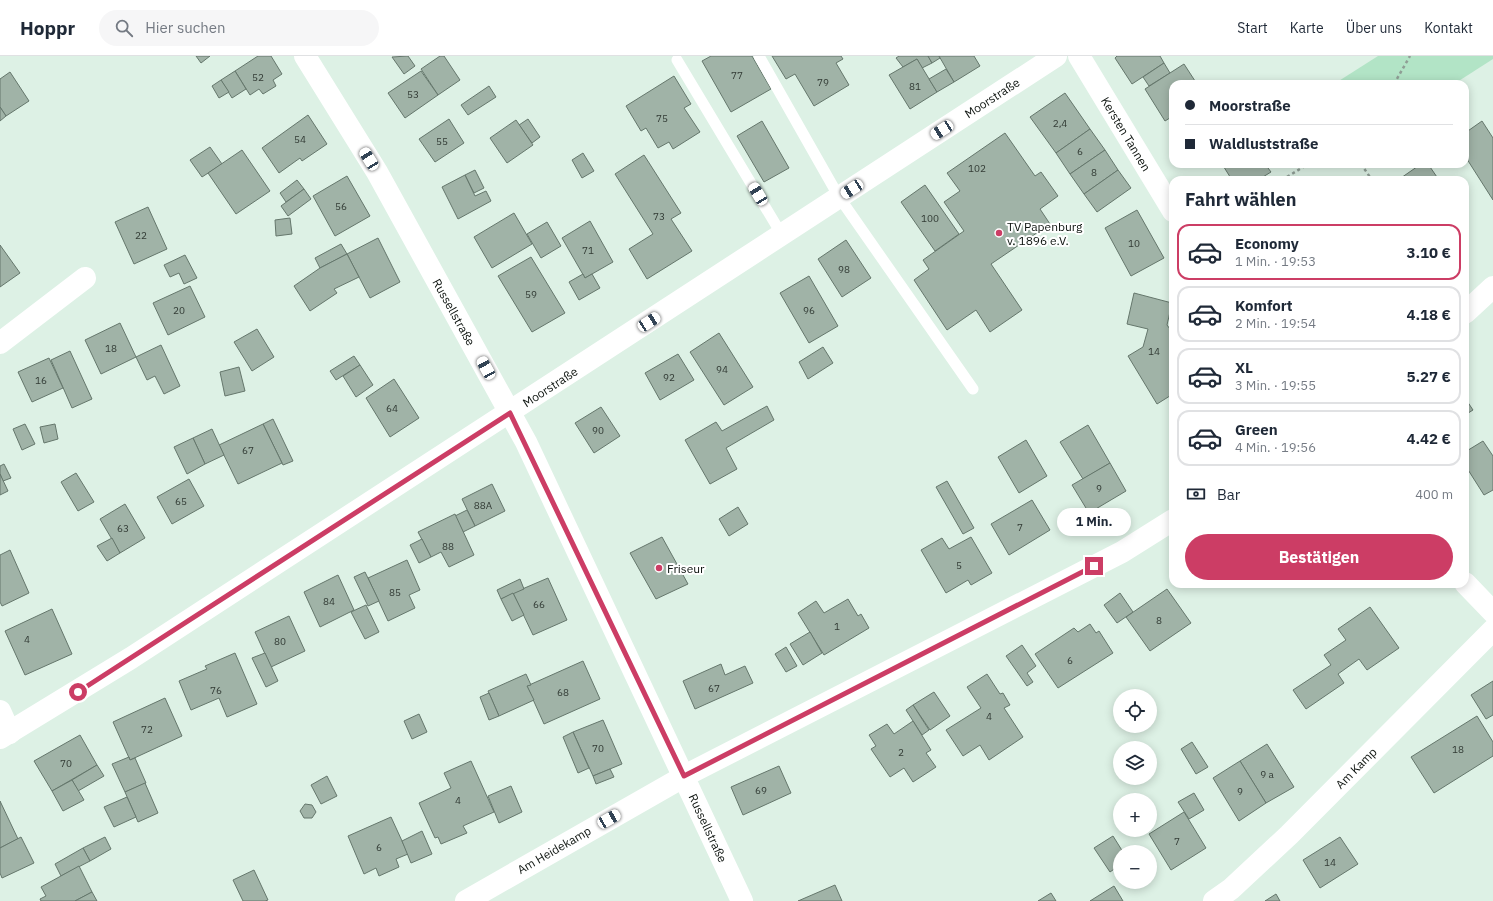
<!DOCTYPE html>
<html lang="de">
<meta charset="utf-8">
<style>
:root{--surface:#fff;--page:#f6f6f7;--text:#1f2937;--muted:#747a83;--line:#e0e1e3;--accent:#cc3d65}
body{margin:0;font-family:"IBM Plex Sans",sans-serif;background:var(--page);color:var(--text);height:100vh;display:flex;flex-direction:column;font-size:15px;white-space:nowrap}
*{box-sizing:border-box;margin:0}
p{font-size:13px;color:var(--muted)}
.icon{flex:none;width:22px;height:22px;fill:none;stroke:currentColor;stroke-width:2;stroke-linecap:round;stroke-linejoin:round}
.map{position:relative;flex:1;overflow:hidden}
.drawer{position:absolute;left:1169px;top:120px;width:300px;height:412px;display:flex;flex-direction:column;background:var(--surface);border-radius:12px;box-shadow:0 2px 10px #0003}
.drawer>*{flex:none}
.top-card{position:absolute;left:1169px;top:24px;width:300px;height:88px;border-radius:12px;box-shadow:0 2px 10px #0003;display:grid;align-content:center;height:88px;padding:0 16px;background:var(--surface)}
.fabs{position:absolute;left:1113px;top:633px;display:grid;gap:8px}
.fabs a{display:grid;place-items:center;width:44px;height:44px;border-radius:50%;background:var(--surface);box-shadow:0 2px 10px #0003;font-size:20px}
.end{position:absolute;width:18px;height:18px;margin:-9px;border:5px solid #cc3d65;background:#fff;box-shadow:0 0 0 2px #fff}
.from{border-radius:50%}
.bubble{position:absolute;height:28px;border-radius:14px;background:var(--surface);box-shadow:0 2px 10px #0003;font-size:13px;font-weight:800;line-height:28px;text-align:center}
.car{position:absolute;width:12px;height:24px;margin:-12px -6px;border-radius:5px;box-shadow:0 0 3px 1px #0007;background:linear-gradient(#fff 24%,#345 0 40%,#fff 0 76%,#345 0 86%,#fff 0)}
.top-card b{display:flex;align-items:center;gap:14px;height:38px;font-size:15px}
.top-card b+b{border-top:1px solid var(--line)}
.top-card i{width:10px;height:10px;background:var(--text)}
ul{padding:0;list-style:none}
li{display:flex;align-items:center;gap:12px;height:56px;margin:0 8px 6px;padding:0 8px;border:2px solid var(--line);border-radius:12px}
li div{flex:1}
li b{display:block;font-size:15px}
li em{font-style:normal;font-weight:800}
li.selected{border-color:var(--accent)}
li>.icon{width:36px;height:36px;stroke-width:1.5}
h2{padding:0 16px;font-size:18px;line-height:48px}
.pay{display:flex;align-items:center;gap:10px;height:44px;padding:0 16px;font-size:15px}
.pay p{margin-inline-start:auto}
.action{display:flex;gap:8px;margin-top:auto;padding:8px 16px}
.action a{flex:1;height:46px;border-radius:24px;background:var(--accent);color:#fff;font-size:16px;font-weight:800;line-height:46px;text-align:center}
header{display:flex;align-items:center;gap:24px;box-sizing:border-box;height:56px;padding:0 20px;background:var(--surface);border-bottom:1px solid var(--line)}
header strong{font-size:19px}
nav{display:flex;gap:22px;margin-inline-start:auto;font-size:14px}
.search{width:280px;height:36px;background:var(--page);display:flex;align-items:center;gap:10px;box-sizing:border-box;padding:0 14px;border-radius:22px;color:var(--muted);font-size:15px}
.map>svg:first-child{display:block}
.green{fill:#b2e4c6}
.building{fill:#a0b3a7;stroke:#65776c}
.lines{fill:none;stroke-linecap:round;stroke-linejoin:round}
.path{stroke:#8f9e95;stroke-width:2.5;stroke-dasharray:3 3;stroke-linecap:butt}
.lane{stroke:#fff;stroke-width:11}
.street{stroke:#fff;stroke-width:22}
.route{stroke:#cc3d65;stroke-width:5}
.poi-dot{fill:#cc3d65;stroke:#fff;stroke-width:1.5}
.labels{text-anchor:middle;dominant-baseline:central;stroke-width:4;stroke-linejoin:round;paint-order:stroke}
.number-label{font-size:10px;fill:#323b35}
.street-label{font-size:12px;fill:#0d130f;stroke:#fff}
.poi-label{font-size:12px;fill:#0d130f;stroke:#fff;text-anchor:start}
</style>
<header>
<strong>Hoppr</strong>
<div class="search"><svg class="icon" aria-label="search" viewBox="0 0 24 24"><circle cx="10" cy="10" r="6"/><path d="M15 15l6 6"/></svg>Hier suchen</div>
<nav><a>Start</a><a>Karte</a><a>Über uns</a><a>Kontakt</a></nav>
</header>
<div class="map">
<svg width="1493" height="845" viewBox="0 0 1493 845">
<rect width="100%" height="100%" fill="#ddf1e5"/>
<polygon class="green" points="1378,0 1493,0 1493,3 1454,28 1334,28"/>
<g class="building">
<polygon points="196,0 210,0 201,7"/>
<polygon points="258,0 271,0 282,18 273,24 276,30 263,38 259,33 250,39 235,15"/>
<polygon points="408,0 415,10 404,18 392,1"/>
<polygon points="440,0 444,0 460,24 438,39 421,13"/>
<polygon points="711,0 752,0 771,33 731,56 702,5"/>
<polygon points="772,0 841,0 843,3 836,7 849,29 814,50 795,18 786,23"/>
<polygon points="899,0 928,0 932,7 922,12 917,3 903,11 896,2"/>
<polygon points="928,0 939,0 940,2 932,7"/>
<polygon points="939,0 974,0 980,10 954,26"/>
<polygon points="1117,0 1160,0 1164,7 1132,28 1115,2"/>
<polygon points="917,3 937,36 910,53 889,19"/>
<polygon points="1164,7 1170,17 1149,30 1143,21"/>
<polygon points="1184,8 1197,28 1173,28 1173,60 1165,65 1145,33"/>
<polygon points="946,13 954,26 937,36 929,23"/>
<polygon points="235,15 246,33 232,42 221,24"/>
<polygon points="421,15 438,39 405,62 388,37"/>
<polygon points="10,16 29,45 6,60 0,51 0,23"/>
<polygon points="674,20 691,48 684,52 700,76 673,93 669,86 658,92 646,72 641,75 626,50"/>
<polygon points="221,24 229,36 219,42 212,30"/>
<polygon points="489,30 496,41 468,59 461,49"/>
<polygon points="1065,37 1090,73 1056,97 1030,61"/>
<polygon points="0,51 6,60 0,65"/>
<polygon points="308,59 327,88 302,105 300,102 279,117 262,92"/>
<polygon points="449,63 464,87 435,106 419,83"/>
<polygon points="528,63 540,81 532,87 519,69"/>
<polygon points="516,64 533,89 507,107 490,82"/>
<polygon points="762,65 789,112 764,126 737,80"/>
<polygon points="1482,65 1493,82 1493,144 1465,100 1465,77"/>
<polygon points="1090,73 1105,94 1070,118 1056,97"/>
<polygon points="1005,77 1035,120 1041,116 1058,140 1040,153 1050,168 991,208 1022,254 990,276 976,254 947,274 914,224 929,213 923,204 964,175 944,146 960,135 947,117"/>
<polygon points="210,91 222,108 202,121 190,104"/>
<polygon points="242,94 270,135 236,158 208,117"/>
<polygon points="1105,94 1118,114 1084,138 1070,118"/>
<polygon points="583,97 594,115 582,122 572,104"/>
<polygon points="644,99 681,157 671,163 692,195 647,223 629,193 653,178 615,118"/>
<polygon points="1222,108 1265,108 1271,116 1258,124 1232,124"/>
<polygon points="1421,108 1428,108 1439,124 1398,124"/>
<polygon points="475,114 484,132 474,137 465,119"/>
<polygon points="1118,114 1131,132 1097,156 1084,138"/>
<polygon points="465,119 475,140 486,135 491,145 458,163 442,131"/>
<polygon points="347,120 370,160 335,180 313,140"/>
<polygon points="297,124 304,133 286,146 280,137"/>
<polygon points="925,129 959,178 935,195 901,146"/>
<polygon points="304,133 311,143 288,160 281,150"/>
<polygon points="148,151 167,193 134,208 115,166"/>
<polygon points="1137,154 1164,202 1131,220 1105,172"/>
<polygon points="514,157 532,188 492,212 474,181"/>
<polygon points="290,162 292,178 276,180 275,164"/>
<polygon points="590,165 613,206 585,222 562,182"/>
<polygon points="547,166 561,190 541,202 527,178"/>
<polygon points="378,182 400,226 370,242 347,198"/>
<polygon points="846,184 871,222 842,241 818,203"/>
<polygon points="341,188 347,198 320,212 315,202"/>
<polygon points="0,189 20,217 0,231"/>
<polygon points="347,198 359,221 334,233 337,237 310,255 294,230 320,212"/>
<polygon points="185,199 197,222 184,228 179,217 170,221 164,209"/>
<polygon points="531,201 565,257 532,276 498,220"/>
<polygon points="583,218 585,222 592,218 600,232 579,244 569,226"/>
<polygon points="809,220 838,270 809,287 780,237"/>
<polygon points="190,230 205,261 168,279 153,247"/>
<polygon points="1134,237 1172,247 1167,269 1170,273 1173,271 1173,338 1157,348 1128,300 1143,291 1148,273 1127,268"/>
<polygon points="120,267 136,301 101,318 85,284"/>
<polygon points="257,273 274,301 252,315 234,286"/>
<polygon points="719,277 753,331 724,349 690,296"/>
<polygon points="161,289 180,330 164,338 155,320 147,324 136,301"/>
<polygon points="823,291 833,307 808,323 799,306"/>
<polygon points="70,295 92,343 72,352 51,304"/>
<polygon points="678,298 694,324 660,344 645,317"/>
<polygon points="354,300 360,309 336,324 330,315"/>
<polygon points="49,302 63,332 32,346 18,316"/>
<polygon points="360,309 373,329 356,341 343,320"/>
<polygon points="239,311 245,335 225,340 220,316"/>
<polygon points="394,323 419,362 390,381 366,342"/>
<polygon points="1465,342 1473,354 1465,359"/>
<polygon points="767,350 774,364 726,392 737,413 710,428 685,384 716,366 722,375"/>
<polygon points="601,351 620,380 594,397 575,367"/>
<polygon points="273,363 293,405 283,409 263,368"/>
<polygon points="25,368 35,388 22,394 13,373"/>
<polygon points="55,368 58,383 44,387 40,371"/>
<polygon points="263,368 282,407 238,428 219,389"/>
<polygon points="1088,369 1110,407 1083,423 1060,386"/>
<polygon points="212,373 224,399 205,408 193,382"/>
<polygon points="193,382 205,408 187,418 174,391"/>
<polygon points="1026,384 1047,420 1019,437 998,401"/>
<polygon points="1483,385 1493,400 1493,434 1484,439 1465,409 1465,396"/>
<polygon points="1110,407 1126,435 1089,457 1072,429"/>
<polygon points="4,408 11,422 3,425 0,418 0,410"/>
<polygon points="76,417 94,446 78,455 61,426"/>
<polygon points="0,418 8,435 0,439"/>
<polygon points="189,423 204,450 172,468 157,441"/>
<polygon points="947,425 974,472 963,478 936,431"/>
<polygon points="492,428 505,455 475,470 462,443"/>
<polygon points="1032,444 1050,474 1009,499 991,468"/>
<polygon points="125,448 145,482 120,497 100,463"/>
<polygon points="738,451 748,468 729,480 719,463"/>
<polygon points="467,454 475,470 463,476 455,460"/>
<polygon points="455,458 474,499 449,511 441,496 431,501 418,476"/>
<polygon points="662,481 688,528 656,543 630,497"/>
<polygon points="971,481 992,517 971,529 968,524 946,537 921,494 942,482 949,493"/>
<polygon points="112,482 120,497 107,505 97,490"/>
<polygon points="422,483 431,501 419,507 410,489"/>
<polygon points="10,494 29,537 2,550 0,546 0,499"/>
<polygon points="407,504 420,534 409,539 415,552 388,565 368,522"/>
<polygon points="365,516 379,545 368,550 354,521"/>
<polygon points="338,519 354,554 320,571 304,536"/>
<polygon points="548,522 567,564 533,579 513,537"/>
<polygon points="520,523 524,533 501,543 497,534"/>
<polygon points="1167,533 1191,567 1150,595 1126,561"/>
<polygon points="513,537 524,559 512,565 501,543"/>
<polygon points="1120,537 1133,556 1117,567 1104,549"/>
<polygon points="848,543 858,560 861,558 869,572 824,599 798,557 816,545 824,557"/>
<polygon points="366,549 379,576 365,583 351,556"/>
<polygon points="1370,551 1399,592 1367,614 1359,603 1338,618 1344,627 1306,653 1293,634 1331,609 1324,599 1346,584 1338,573"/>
<polygon points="52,553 72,598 25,619 5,575"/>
<polygon points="289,560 305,595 271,611 255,576"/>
<polygon points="1090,568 1096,577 1099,575 1113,597 1058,632 1035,598 1074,572 1078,576"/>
<polygon points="810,576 822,597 803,609 790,588"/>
<polygon points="1022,589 1036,610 1027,617 1033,626 1027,630 1006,600"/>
<polygon points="786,591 797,610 786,616 775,598"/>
<polygon points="235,597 257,648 227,661 219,642 191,654 179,625 207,613 205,610"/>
<polygon points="265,597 278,625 266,631 252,602"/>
<polygon points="583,605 600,643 544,668 527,630"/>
<polygon points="721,608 725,619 745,610 753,627 695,653 683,625"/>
<polygon points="526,618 531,629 527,630 534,644 499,660 488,635"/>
<polygon points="987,618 1000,638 1003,637 1010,649 1004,652 1023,681 989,704 980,689 963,700 946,674 981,652 967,631"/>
<polygon points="1493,625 1493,659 1486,663 1471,639"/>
<polygon points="934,636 950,660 930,674 913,649"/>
<polygon points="489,637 499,660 489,664 480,641"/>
<polygon points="165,642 182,680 130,704 113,666"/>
<polygon points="913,649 929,674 922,679 906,654"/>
<polygon points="419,658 427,676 412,683 404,665"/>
<polygon points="1477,660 1493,686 1493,700 1434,737 1411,701"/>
<polygon points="603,664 622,708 593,720 573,676"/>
<polygon points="913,665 931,694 926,697 936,711 913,726 904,712 890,721 871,693 876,690 869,679 887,668 894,678"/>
<polygon points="573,676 589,712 578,717 563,681"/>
<polygon points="80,679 97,709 52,735 34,705"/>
<polygon points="1192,686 1208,711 1196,718 1181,693"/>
<polygon points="1267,688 1294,731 1266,747 1240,705"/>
<polygon points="129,701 130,704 135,702 146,727 125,736 112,708"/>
<polygon points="471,705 494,756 463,770 467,777 441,788 438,781 435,782 419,747 451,732 444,717"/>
<polygon points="1240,705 1266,747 1239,765 1213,722"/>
<polygon points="97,709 104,720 78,735 72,724"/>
<polygon points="779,710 791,737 743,759 731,731"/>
<polygon points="610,713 614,721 596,728 593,720"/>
<polygon points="327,720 337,740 321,748 311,729"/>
<polygon points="72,724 84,744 63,755 52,735"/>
<polygon points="145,727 158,757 138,766 125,736"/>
<polygon points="511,730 522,756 499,767 488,740"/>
<polygon points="1194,737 1204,754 1189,763 1178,746"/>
<polygon points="127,741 136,761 114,771 104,751"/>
<polygon points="0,745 18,783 0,792"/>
<polygon points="305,748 312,749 316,756 312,762 304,762 300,755"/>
<polygon points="1184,756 1206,792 1171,814 1149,778"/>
<polygon points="391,761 408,798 396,803 399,811 379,820 376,812 364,818 348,780"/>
<polygon points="422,775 432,798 411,807 402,785"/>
<polygon points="1113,780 1123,796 1120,796 1120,809 1110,816 1094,792"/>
<polygon points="21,781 34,807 2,822 0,817 0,792"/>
<polygon points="105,781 111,793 90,805 83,792"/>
<polygon points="1340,781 1358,808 1320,832 1303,804"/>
<polygon points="83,792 90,805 61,820 55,808"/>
<polygon points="79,810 92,836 75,845 41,845 40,843 46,840 41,831"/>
<polygon points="254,814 268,844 265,845 243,845 233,824"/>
<polygon points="835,829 842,845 798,845"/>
<polygon points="1114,830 1123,845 1090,845"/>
<polygon points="92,836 97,845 75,845"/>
<polygon points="1051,837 1056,845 1038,845"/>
<polygon points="1276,838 1280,845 1265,845"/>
</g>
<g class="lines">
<g class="path">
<polyline points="1394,28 1410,0"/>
<polyline points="1361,108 1372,124"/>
<polyline points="1282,124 1308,108"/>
</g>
<g class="lane">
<polyline points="759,0 839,141 973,333"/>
<polyline points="677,4 782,179"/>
</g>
<g class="street">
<polyline points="305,0 377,116 526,386 742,845"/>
<polyline points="1079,0 1173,155"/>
<polyline points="1465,257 1493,231"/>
<polyline points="0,287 85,222"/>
<polyline points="1465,527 1493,556"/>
<polyline points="0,655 10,677"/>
<polyline points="0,682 131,602 1056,0"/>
<polyline points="466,845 692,716 1122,496 1173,464"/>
<polyline points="1214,845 1231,833 1289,779 1493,574"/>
</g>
</g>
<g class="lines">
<polyline class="route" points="78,636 510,357 684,720 1094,510"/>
</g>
<g class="poi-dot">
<circle cx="999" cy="177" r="4"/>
<circle cx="659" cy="512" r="4"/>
</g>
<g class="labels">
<g class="number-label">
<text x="737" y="19">77</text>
<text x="258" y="21">52</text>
<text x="823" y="26">79</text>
<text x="915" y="30">81</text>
<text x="413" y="38">53</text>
<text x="662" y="62">75</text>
<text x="1060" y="67">2,4</text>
<text x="300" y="83">54</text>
<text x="442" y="85">55</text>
<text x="1080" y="95">6</text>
<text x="977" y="112">102</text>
<text x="1094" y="116">8</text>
<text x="341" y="150">56</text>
<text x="659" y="160">73</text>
<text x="930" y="162">100</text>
<text x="141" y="179">22</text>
<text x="1134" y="187">10</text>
<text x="588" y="194">71</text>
<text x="844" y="213">98</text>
<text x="531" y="238">59</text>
<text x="179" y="254">20</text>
<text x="809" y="254">96</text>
<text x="111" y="292">18</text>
<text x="1154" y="295">14</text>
<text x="722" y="313">94</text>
<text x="669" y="321">92</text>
<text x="41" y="324">16</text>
<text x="392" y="352">64</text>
<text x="598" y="374">90</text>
<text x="248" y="394">67</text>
<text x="1099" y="432">9</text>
<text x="181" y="445">65</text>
<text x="483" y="449">88A</text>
<text x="1020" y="471">7</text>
<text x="123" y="472">63</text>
<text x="448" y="490">88</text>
<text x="959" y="509">5</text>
<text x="395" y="536">85</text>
<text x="329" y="545">84</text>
<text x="539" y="548">66</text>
<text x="1159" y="564">8</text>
<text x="837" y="570">1</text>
<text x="27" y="583">4</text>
<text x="280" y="585">80</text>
<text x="1070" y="604">6</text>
<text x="714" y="632">67</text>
<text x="216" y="634">76</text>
<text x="563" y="636">68</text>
<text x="989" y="660">4</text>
<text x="147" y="673">72</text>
<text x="598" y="692">70</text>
<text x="1458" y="693">18</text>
<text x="901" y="696">2</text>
<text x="66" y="707">70</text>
<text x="1267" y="718">9 a</text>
<text x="761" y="734">69</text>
<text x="1240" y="735">9</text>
<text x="458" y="744">4</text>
<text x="1177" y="785">7</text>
<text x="379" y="791">6</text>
<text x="1330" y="806">14</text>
</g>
<g class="street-label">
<text transform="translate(992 42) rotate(-33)">Moorstraße</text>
<text transform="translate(1126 78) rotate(59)">Kersten Tannen</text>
<text transform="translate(454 256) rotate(61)">Russellstraße</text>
<text transform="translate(550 331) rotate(-33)">Moorstraße</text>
<text transform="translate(1356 712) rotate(-45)">Am Kamp</text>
<text transform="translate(708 772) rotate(65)">Russellstraße</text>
<text transform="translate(554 794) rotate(-30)">Am Heidekamp</text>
</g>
<g class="poi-label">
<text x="1007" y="170">TV Papenburg<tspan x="1007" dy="14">v. 1896 e.V.</tspan></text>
<text x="667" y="512">Friseur</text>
</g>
</g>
</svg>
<div class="fabs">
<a><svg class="icon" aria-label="locate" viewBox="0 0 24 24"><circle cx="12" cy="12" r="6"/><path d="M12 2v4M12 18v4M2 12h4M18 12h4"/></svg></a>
<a><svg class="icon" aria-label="layers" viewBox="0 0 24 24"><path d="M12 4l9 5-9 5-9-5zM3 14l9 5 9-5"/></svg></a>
<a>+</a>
<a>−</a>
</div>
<i class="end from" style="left:78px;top:636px"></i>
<i class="end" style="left:1094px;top:510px"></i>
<div class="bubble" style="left:1057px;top:452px;width:74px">1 Min.</div>
<i class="car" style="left:942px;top:74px;rotate:237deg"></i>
<i class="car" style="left:369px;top:103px;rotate:328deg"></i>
<i class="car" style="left:852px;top:133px;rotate:237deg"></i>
<i class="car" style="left:758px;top:138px;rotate:329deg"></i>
<i class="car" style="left:649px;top:266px;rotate:57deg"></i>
<i class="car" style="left:486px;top:312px;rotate:331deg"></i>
<i class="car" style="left:609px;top:763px;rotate:60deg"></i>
<div class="top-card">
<b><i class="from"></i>Moorstraße</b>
<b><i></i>Waldluststraße</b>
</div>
<section class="drawer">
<h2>Fahrt wählen</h2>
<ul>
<li class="selected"><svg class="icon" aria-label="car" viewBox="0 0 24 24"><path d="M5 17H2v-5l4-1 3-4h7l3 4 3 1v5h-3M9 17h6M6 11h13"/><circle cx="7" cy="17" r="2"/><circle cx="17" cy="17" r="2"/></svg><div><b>Economy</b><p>1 Min. · 19:53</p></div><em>3.10 €</em></li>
<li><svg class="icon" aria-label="car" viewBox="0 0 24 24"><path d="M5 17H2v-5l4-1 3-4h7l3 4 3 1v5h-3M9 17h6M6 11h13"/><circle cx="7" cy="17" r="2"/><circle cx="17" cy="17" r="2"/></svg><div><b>Komfort</b><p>2 Min. · 19:54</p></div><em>4.18 €</em></li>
<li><svg class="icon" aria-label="car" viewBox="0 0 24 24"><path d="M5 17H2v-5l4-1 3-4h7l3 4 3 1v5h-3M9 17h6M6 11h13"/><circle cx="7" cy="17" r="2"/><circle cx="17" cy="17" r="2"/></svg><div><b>XL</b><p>3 Min. · 19:55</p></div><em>5.27 €</em></li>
<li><svg class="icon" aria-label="car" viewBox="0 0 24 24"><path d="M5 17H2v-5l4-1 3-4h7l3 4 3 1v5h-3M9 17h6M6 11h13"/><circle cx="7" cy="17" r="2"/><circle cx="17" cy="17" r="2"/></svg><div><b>Green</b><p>4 Min. · 19:56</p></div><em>4.42 €</em></li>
</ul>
<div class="pay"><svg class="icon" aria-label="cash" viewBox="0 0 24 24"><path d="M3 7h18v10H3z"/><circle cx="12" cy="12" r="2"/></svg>Bar<p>400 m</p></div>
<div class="action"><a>Bestätigen</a></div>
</section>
</div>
